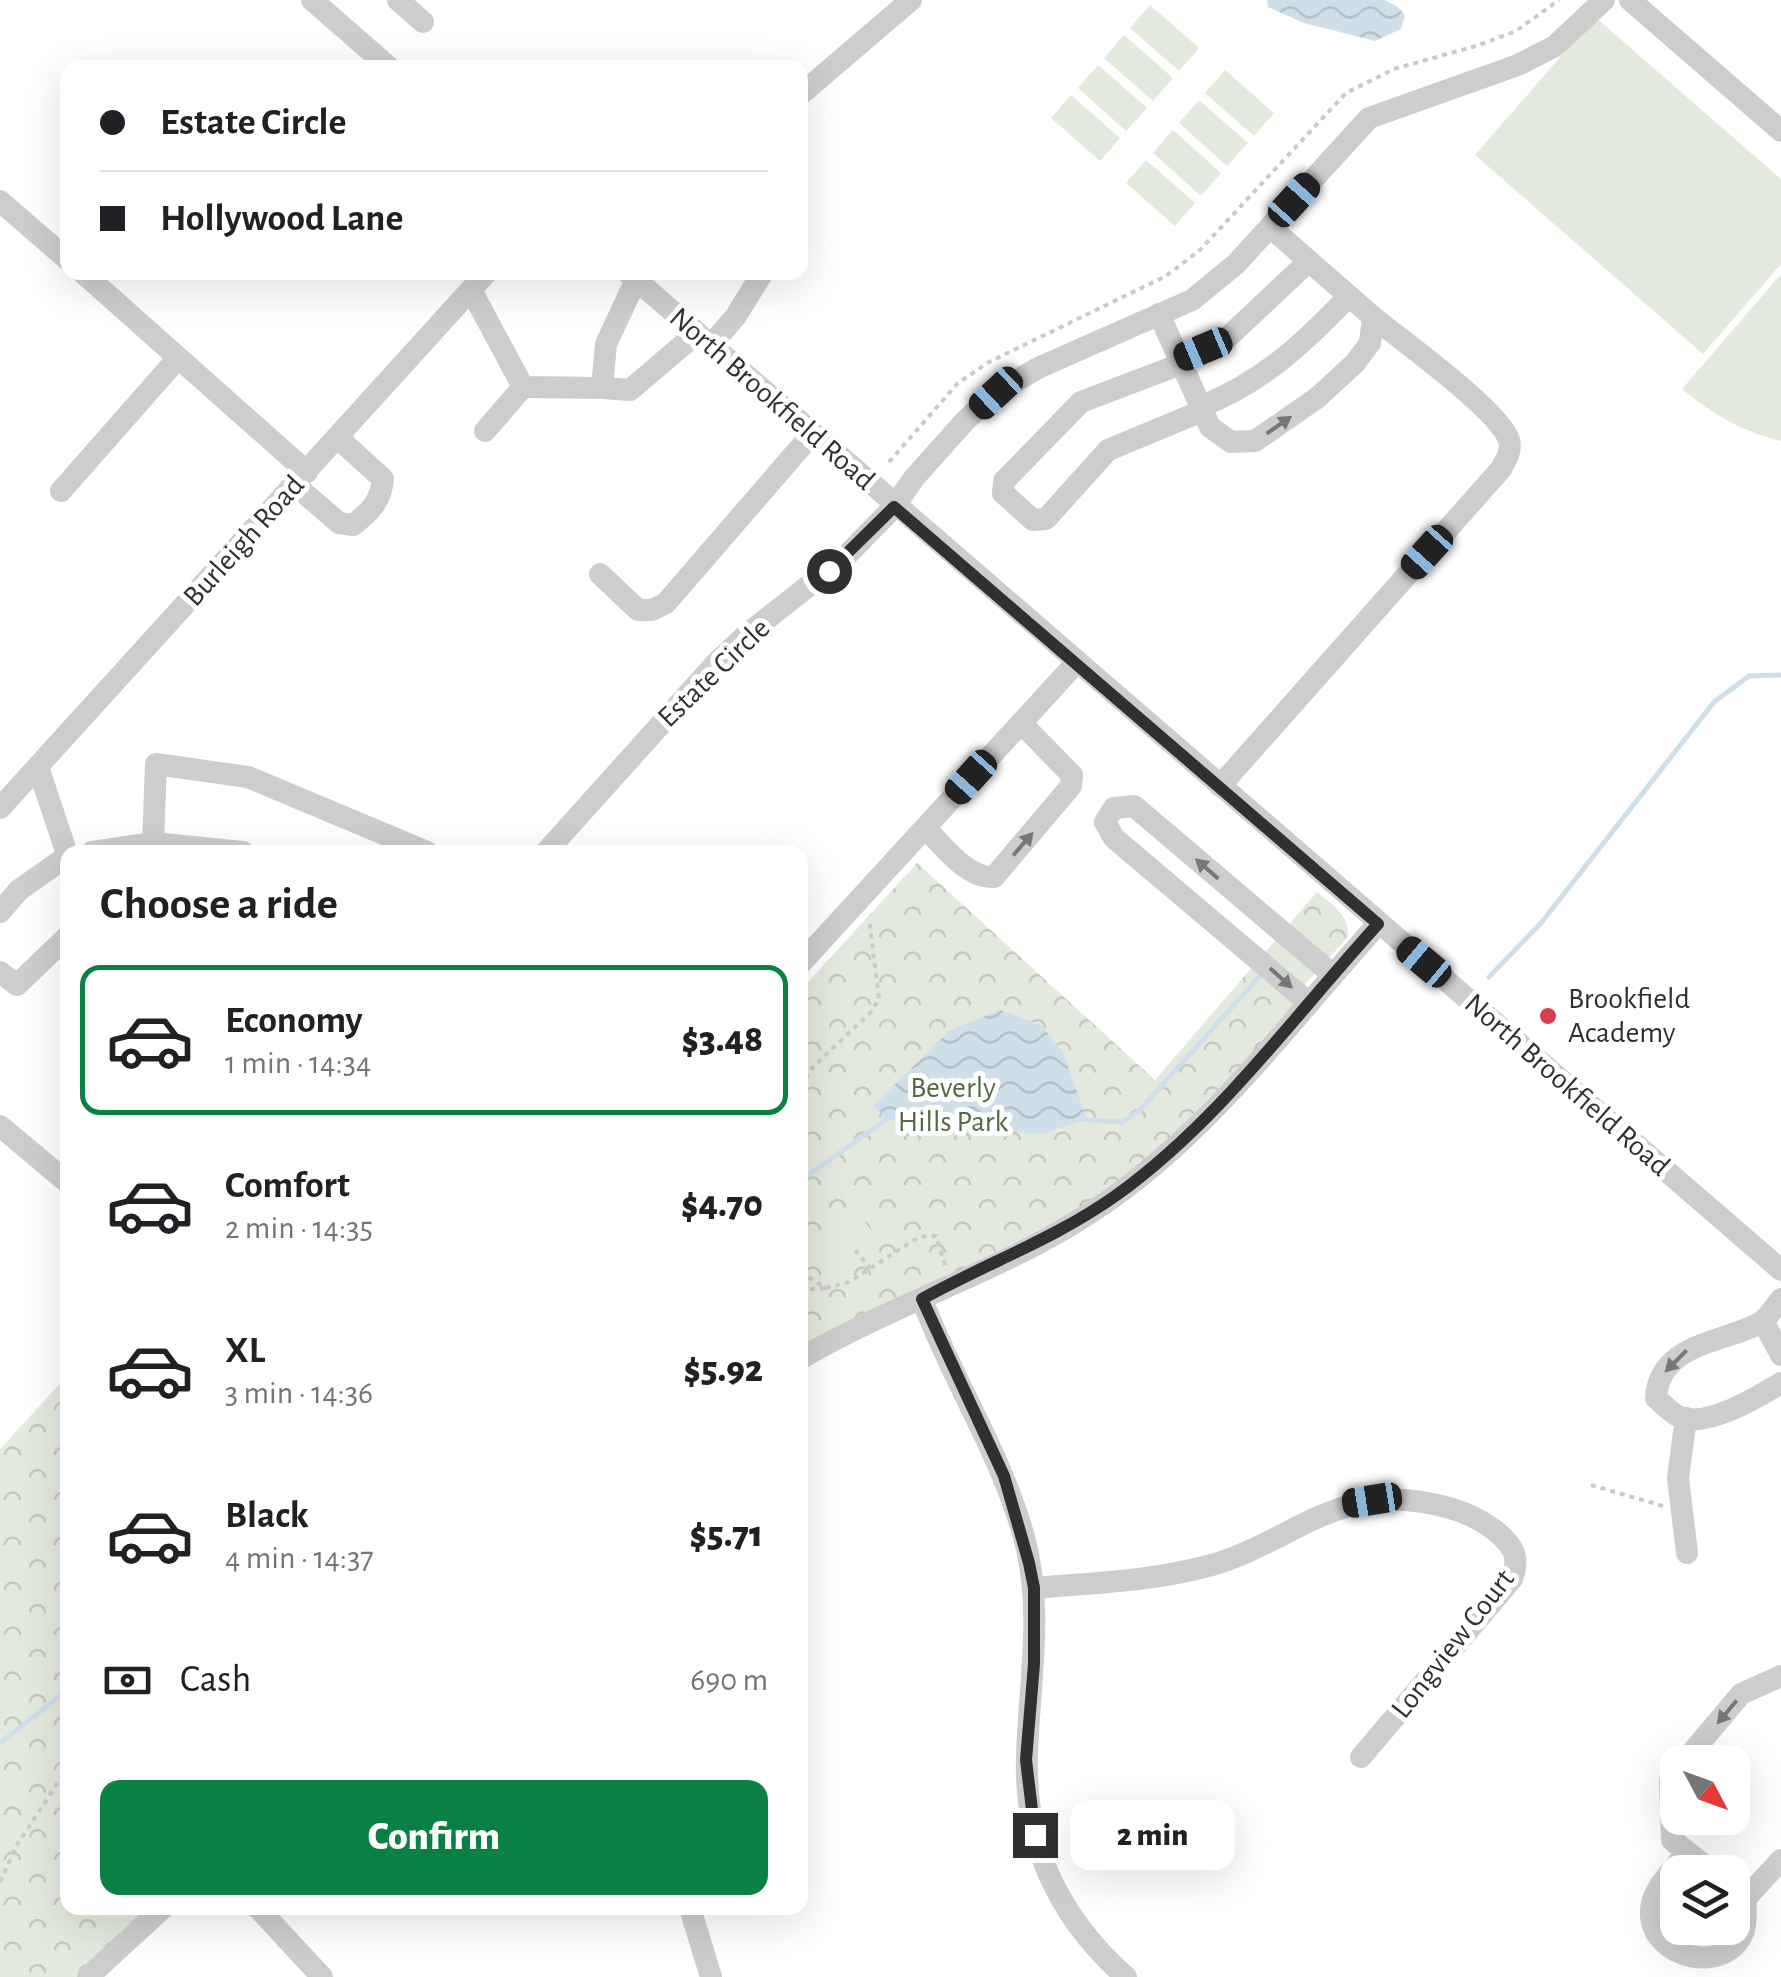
<!DOCTYPE html>
<meta charset="utf-8">
<style>
:root{--surface:#fff;--page:#f2f2f2;--text:#202124;--muted:#757577;--line:#e0e0e0;--accent:#0b8043}
body{margin:0;font-family:"Alegreya Sans",sans-serif;background:var(--page);color:var(--text);height:100vh;display:flex;flex-direction:column;font-size:38px;white-space:nowrap}
*{box-sizing:border-box;margin:0}
p{font-size:32px;color:var(--muted)}
.icon{flex:none;width:55px;height:55px;fill:none;stroke:currentColor;stroke-width:2;stroke-linecap:round;stroke-linejoin:round}
.map{position:relative;flex:1;overflow:hidden}
.details{position:absolute;left:60px;top:845px;width:748px;height:1070px;display:flex;flex-direction:column;background:var(--surface);border-radius:20px;box-shadow:0 10px 40px #0002}
.details>*{flex:none}
.banner{position:absolute;left:60px;top:60px;width:748px;height:220px;border-radius:20px;box-shadow:0 10px 40px #0002;display:grid;align-content:center;height:220px;padding:0 40px;background:var(--surface)}
.needle{width:65px;rotate:131deg}
.controls{position:absolute;left:1660px;top:1745px;display:grid;gap:20px}
.controls a{display:grid;place-items:center;width:90px;height:90px;border-radius:20px;background:var(--surface);box-shadow:0 10px 40px #0002;font-size:50px}
.end{position:absolute;width:45px;height:45px;margin:-22px;border:12px solid #303030;background:#fff;box-shadow:0 0 0 5px #fff}
.from{border-radius:50%}
.bubble{position:absolute;height:70px;border-radius:20px;background:var(--surface);box-shadow:0 10px 40px #0002;font-size:32px;font-weight:800;line-height:70px;text-align:center}
.car{position:absolute;width:30px;height:60px;margin:-30px -15px;border-radius:12px;box-shadow:0 0 8px 2px #0007;background:linear-gradient(#222 24%,#8ab4d8 0 40%,#222 0 76%,#8ab4d8 0 86%,#222 0)}
.banner b{display:flex;align-items:center;gap:35px;height:95px;font-size:38px}
.banner b+b{border-top:2px solid var(--line)}
.banner i{width:25px;height:25px;background:var(--text)}
ul{padding:0;list-style:none}
li{display:flex;align-items:center;gap:30px;height:150px;margin:0 20px 15px;padding:0 20px;border:5px solid transparent;border-radius:20px}
li div{flex:1}
li b{display:block;font-size:38px}
li em{font-style:normal;font-weight:800}
li.selected{border-color:var(--accent)}
li>.icon{width:90px;height:90px;stroke-width:1.5}
h2{padding:0 40px;font-size:45px;line-height:120px}
.pay{display:flex;align-items:center;gap:25px;height:110px;padding:0 40px;font-size:38px}
.pay p{margin-inline-start:auto}
.primary-button{display:flex;gap:20px;margin-top:auto;padding:20px 40px}
.primary-button a{flex:1;height:115px;border-radius:20px;background:var(--accent);color:#fff;font-size:40px;font-weight:800;line-height:115px;text-align:center}
.map>svg:first-child{display:block}
.park{fill:url(#park-crowns)}
.garden{fill:#e4e9dd}
.water{fill:url(#water-waves)}
.lines{fill:none;stroke-linecap:round;stroke-linejoin:round}
.stream{stroke:#cedfea;stroke-width:5}
.path{stroke:#cacaca;stroke-width:4;stroke-dasharray:5 5;stroke-linecap:butt}
.minor{stroke:#cdcdcd;stroke-width:22}
.oneway{fill:#777}
.route{stroke:#303030;stroke-width:12}
.poi-dot{fill:#d9404d;stroke:#fff;stroke-width:4}
.labels{text-anchor:middle;dominant-baseline:central;stroke-width:10;stroke-linejoin:round;paint-order:stroke}
.street-label{font-size:30px;fill:#303030;stroke:#fff}
.poi-label{font-size:30px;fill:#303030;stroke:#fff;text-anchor:start}
.park-label{font-size:30px;fill:#546a40;stroke:#fff}
</style>
<div class="map">
<svg width="1781" height="1977" viewBox="0 0 1781 1977">
<defs>
<pattern id="park-crowns" width="20" height="18" patternUnits="userSpaceOnUse" patternTransform="scale(2.5)"><rect width="20" height="18" fill="#e4e9dd"/><path d="M2 6a3 3 0 1 1 6 0M12 15a3 3 0 1 1 6 0" fill="none" stroke="#c4c8be"/></pattern>
<pattern id="water-waves" width="16" height="10" patternUnits="userSpaceOnUse" patternTransform="scale(2.5)"><rect width="16" height="10" fill="#cedfea"/><path d="M0 5q4-4 8 0t8 0" fill="none" stroke="#b1c0c9"/></pattern>
</defs>
<rect width="100%" height="100%" fill="#fff"/>
<g class="park">
<path d="M917,863L1155,1080L1317,892C1332,905 1350,915 1348,937L1295,995L1298,1007L1208,1105L1086,1209L800,1350V991Z"/>
<polygon points="67,1376 68,1908 156,1908 80,1977 0,1977 0,1449"/>
</g>
<g class="garden">
<polygon points="1150,5 1199,48 1179,71 1130,28"/>
<polygon points="1595,17 1781,179 1781,264 1703,354 1475,155"/>
<polygon points="1124,35 1173,78 1153,101 1104,58"/>
<polygon points="1098,65 1147,108 1126,131 1078,88"/>
<polygon points="1225,70 1274,113 1254,136 1205,93"/>
<polygon points="1071,95 1120,138 1100,161 1051,118"/>
<polygon points="1199,100 1248,143 1227,166 1179,123"/>
<polygon points="1173,130 1221,173 1201,196 1153,153"/>
<polygon points="1146,160 1195,203 1175,226 1126,183"/>
<path d="M1781,274V441C1741,431 1714,415 1682,389Z"/>
<polygon points="855,1210 875,1235 836,1266 816,1241"/>
</g>
<g class="water">
<polygon points="1267,0 1384,0 1398,7 1405,15 1401,29 1375,41 1304,23 1268,7"/>
<polygon points="1000,1010 1041,1025 1063,1052 1087,1120 1039,1134 887,1119 873,1106 950,1030"/>
</g>
<g class="lines">
<g class="stream">
<polyline points="1489,977 1541,923 1714,702 1749,676 1781,675"/>
<polyline points="1087,1120 1123,1122 1140,1110 1259,977"/>
<polyline points="800,1181 887,1119"/>
<polyline points="0,1743 68,1690"/>
</g>
<g class="path">
<polyline points="889,462 958,383 989,362 1166,276 1200,250 1346,93 1394,69 1476,46 1516,31 1559,0"/>
<polyline points="800,1087 813,1067 871,1012 879,999 869,919"/>
<polyline points="855,1250 870,1268"/>
<polyline points="800,1272 826,1288 849,1282 919,1237 936,1236 945,1265"/>
<polyline points="800,1290 826,1288"/>
<polyline points="1591,1485 1663,1506"/>
<polyline points="0,1882 17,1845 68,1767"/>
</g>
<g class="minor">
<polyline points="312,0 390,68"/>
<polyline points="398,0 423,22"/>
<polyline points="1630,0 1781,131"/>
<polyline points="800,95 911,0"/>
<polyline points="0,201 68,260"/>
<polyline points="82,272 307,472"/>
<polyline points="627,272 1781,1270"/>
<polyline points="636,280 606,344 602,388 630,390 697,333"/>
<polyline points="471,290 523,387 602,388"/>
<polyline points="1159,314 1210,427 1231,442 1255,441 1317,398 1355,363 1370,343 1373,317 1270,227"/>
<polyline points="711,345 736,316 763,272"/>
<polyline points="1179,359 1226,339 1309,261"/>
<polyline points="1181,364 1081,402 1004,481 1003,493 1033,520 1046,519 1108,450 1202,411"/>
<path d="M1200,407C1263,382 1303,344 1349,296"/>
<polyline points="485,431 523,387"/>
<path d="M295,485L339,523L353,525C370,512 381,501 383,479L338,438"/>
<polyline points="61,491 178,358"/>
<polyline points="600,574 638,610 652,610 666,603 812,434"/>
<polyline points="38,767 68,857"/>
<path d="M1220,786L1501,469C1506,460 1512,451 1509,440C1499,410 1401,340 1373,317"/>
<polyline points="0,808 487,272"/>
<path d="M925,828C944,846 967,879 994,877L1071,786L1072,775L1021,723"/>
<polyline points="153,843 243,852"/>
<polyline points="92,852 153,843 156,764 248,777 427,852"/>
<polyline points="546,852 716,663 746,635 844,558 894,507 914,478 965,421 995,393 1038,368 1192,300 1236,264 1369,118 1518,65 1555,46 1604,0"/>
<polyline points="0,912 19,890 66,857 68,860"/>
<polyline points="800,964 1077,662"/>
<polyline points="0,972 17,985 68,936"/>
<polyline points="1309,1003 1114,838 1105,822 1114,808 1134,806 1333,975"/>
<polyline points="0,1126 68,1183"/>
<path d="M922,1299C952,1380 1000,1451 1024,1537C1044,1610 1029,1682 1027,1756C1024,1845 1060,1919 1126,1977"/>
<path d="M1781,1299C1775,1307 1768,1318 1760,1323C1723,1343 1659,1343 1656,1398C1663,1404 1673,1415 1682,1418C1710,1426 1758,1397 1781,1383"/>
<polyline points="1763,1321 1781,1355"/>
<path d="M800,1359C888,1307 987,1276 1074,1223C1198,1149 1283,1029 1378,924"/>
<polyline points="1686,1418 1678,1478 1687,1553"/>
<path d="M1035,1588C1092,1583 1152,1581 1208,1566C1289,1544 1330,1488 1422,1502C1448,1506 1472,1513 1493,1529C1512,1544 1521,1555 1512,1579L1361,1757"/>
<polyline points="1684,1762 1741,1694 1781,1676"/>
<polyline points="1678,1771 1670,1780 1672,1840 1713,1872"/>
<path d="M1687,1852C1675,1868 1651,1889 1651,1911C1649,1959 1728,1977 1744,1930C1747,1921 1745,1908 1746,1898"/>
<polyline points="1732,1888 1746,1898 1781,1860"/>
<polyline points="258,1908 322,1977"/>
<polyline points="690,1908 711,1977"/>
<polyline points="88,1977 163,1908"/>
</g>
</g>
<defs><path id="oneway-solid" d="M-6-.8H1V-3.2L6.5 0L1 3.2V.8H-6Z" transform="scale(2.5)"/></defs>
<g class="oneway">
<use href="#oneway-solid" transform="translate(1279 425) rotate(-35)"/>
<use href="#oneway-solid" transform="translate(1023 844) rotate(-49)"/>
<use href="#oneway-solid" transform="translate(1207 869) rotate(-139)"/>
<use href="#oneway-solid" transform="translate(1281 978) rotate(42)"/>
<use href="#oneway-solid" transform="translate(1676 1361) rotate(135)"/>
<use href="#oneway-solid" transform="translate(1727 1712) rotate(130)"/>
</g>
<g class="lines">
<path class="route" d="M829,571L894,507L1378,924C1294,1016 1220,1120 1118,1194C1057,1238 987,1263 922,1299L1004,1476L1029,1563L1034,1588V1664L1026,1760L1035,1835"/>
</g>
<circle class="poi-dot" cx="1548" cy="1016" r="10"/>
<g class="labels">
<g class="street-label">
<text transform="translate(772 399) rotate(41)">North Brookfield Road</text>
<text transform="translate(244 541) rotate(-48)">Burleigh Road</text>
<text transform="translate(714 673) rotate(-44)">Estate Circle</text>
<text transform="translate(1567 1085) rotate(41)">North Brookfield Road</text>
<text transform="translate(1453 1644) rotate(-52)">Longview Court</text>
</g>
<g class="poi-label">
<text x="1568" y="999">Brookfield<tspan x="1568" dy="34">Academy</tspan></text>
</g>
<g class="park-label">
<text x="953" y="1088">Beverly<tspan x="953" dy="34">Hills Park</tspan></text>
</g>
</g>
</svg>
<div class="controls">
<a><svg class="needle" viewBox="-14 -14 28 28"><path d="M0-13l5 13h-10z" fill="#e53935"/><path d="M0 13l5-13h-10z" fill="#757577"/></svg></a>
<a><svg class="icon" aria-label="layers" viewBox="0 0 24 24"><path d="M12 4l9 5-9 5-9-5zM3 14l9 5 9-5"/></svg></a>
</div>
<i class="end from" style="left:829px;top:571px"></i>
<i class="end" style="left:1035px;top:1835px"></i>
<div class="bubble" style="left:1070px;top:1800px;width:165px">2 min</div>
<i class="car" style="left:1294px;top:200px;rotate:42deg"></i>
<i class="car" style="left:1203px;top:349px;rotate:247deg"></i>
<i class="car" style="left:996px;top:393px;rotate:227deg"></i>
<i class="car" style="left:1427px;top:552px;rotate:222deg"></i>
<i class="car" style="left:971px;top:777px;rotate:222deg"></i>
<i class="car" style="left:1424px;top:962px;rotate:310deg"></i>
<i class="car" style="left:1372px;top:1500px;rotate:261deg"></i>
<div class="banner">
<b><i class="from"></i>Estate Circle</b>
<b><i></i>Hollywood Lane</b>
</div>
<section class="details">
<h2>Choose a ride</h2>
<ul>
<li class="selected"><svg class="icon" aria-label="car" viewBox="0 0 24 24"><path d="M5 17H2v-5l4-1 3-4h7l3 4 3 1v5h-3M9 17h6M6 11h13"/><circle cx="7" cy="17" r="2"/><circle cx="17" cy="17" r="2"/></svg><div><b>Economy</b><p>1 min · 14:34</p></div><em>$3.48</em></li>
<li><svg class="icon" aria-label="car" viewBox="0 0 24 24"><path d="M5 17H2v-5l4-1 3-4h7l3 4 3 1v5h-3M9 17h6M6 11h13"/><circle cx="7" cy="17" r="2"/><circle cx="17" cy="17" r="2"/></svg><div><b>Comfort</b><p>2 min · 14:35</p></div><em>$4.70</em></li>
<li><svg class="icon" aria-label="car" viewBox="0 0 24 24"><path d="M5 17H2v-5l4-1 3-4h7l3 4 3 1v5h-3M9 17h6M6 11h13"/><circle cx="7" cy="17" r="2"/><circle cx="17" cy="17" r="2"/></svg><div><b>XL</b><p>3 min · 14:36</p></div><em>$5.92</em></li>
<li><svg class="icon" aria-label="car" viewBox="0 0 24 24"><path d="M5 17H2v-5l4-1 3-4h7l3 4 3 1v5h-3M9 17h6M6 11h13"/><circle cx="7" cy="17" r="2"/><circle cx="17" cy="17" r="2"/></svg><div><b>Black</b><p>4 min · 14:37</p></div><em>$5.71</em></li>
</ul>
<div class="pay"><svg class="icon" aria-label="cash" viewBox="0 0 24 24"><path d="M3 7h18v10H3z"/><circle cx="12" cy="12" r="2"/></svg>Cash<p>690 m</p></div>
<div class="primary-button"><a>Confirm</a></div>
</section>
</div>
